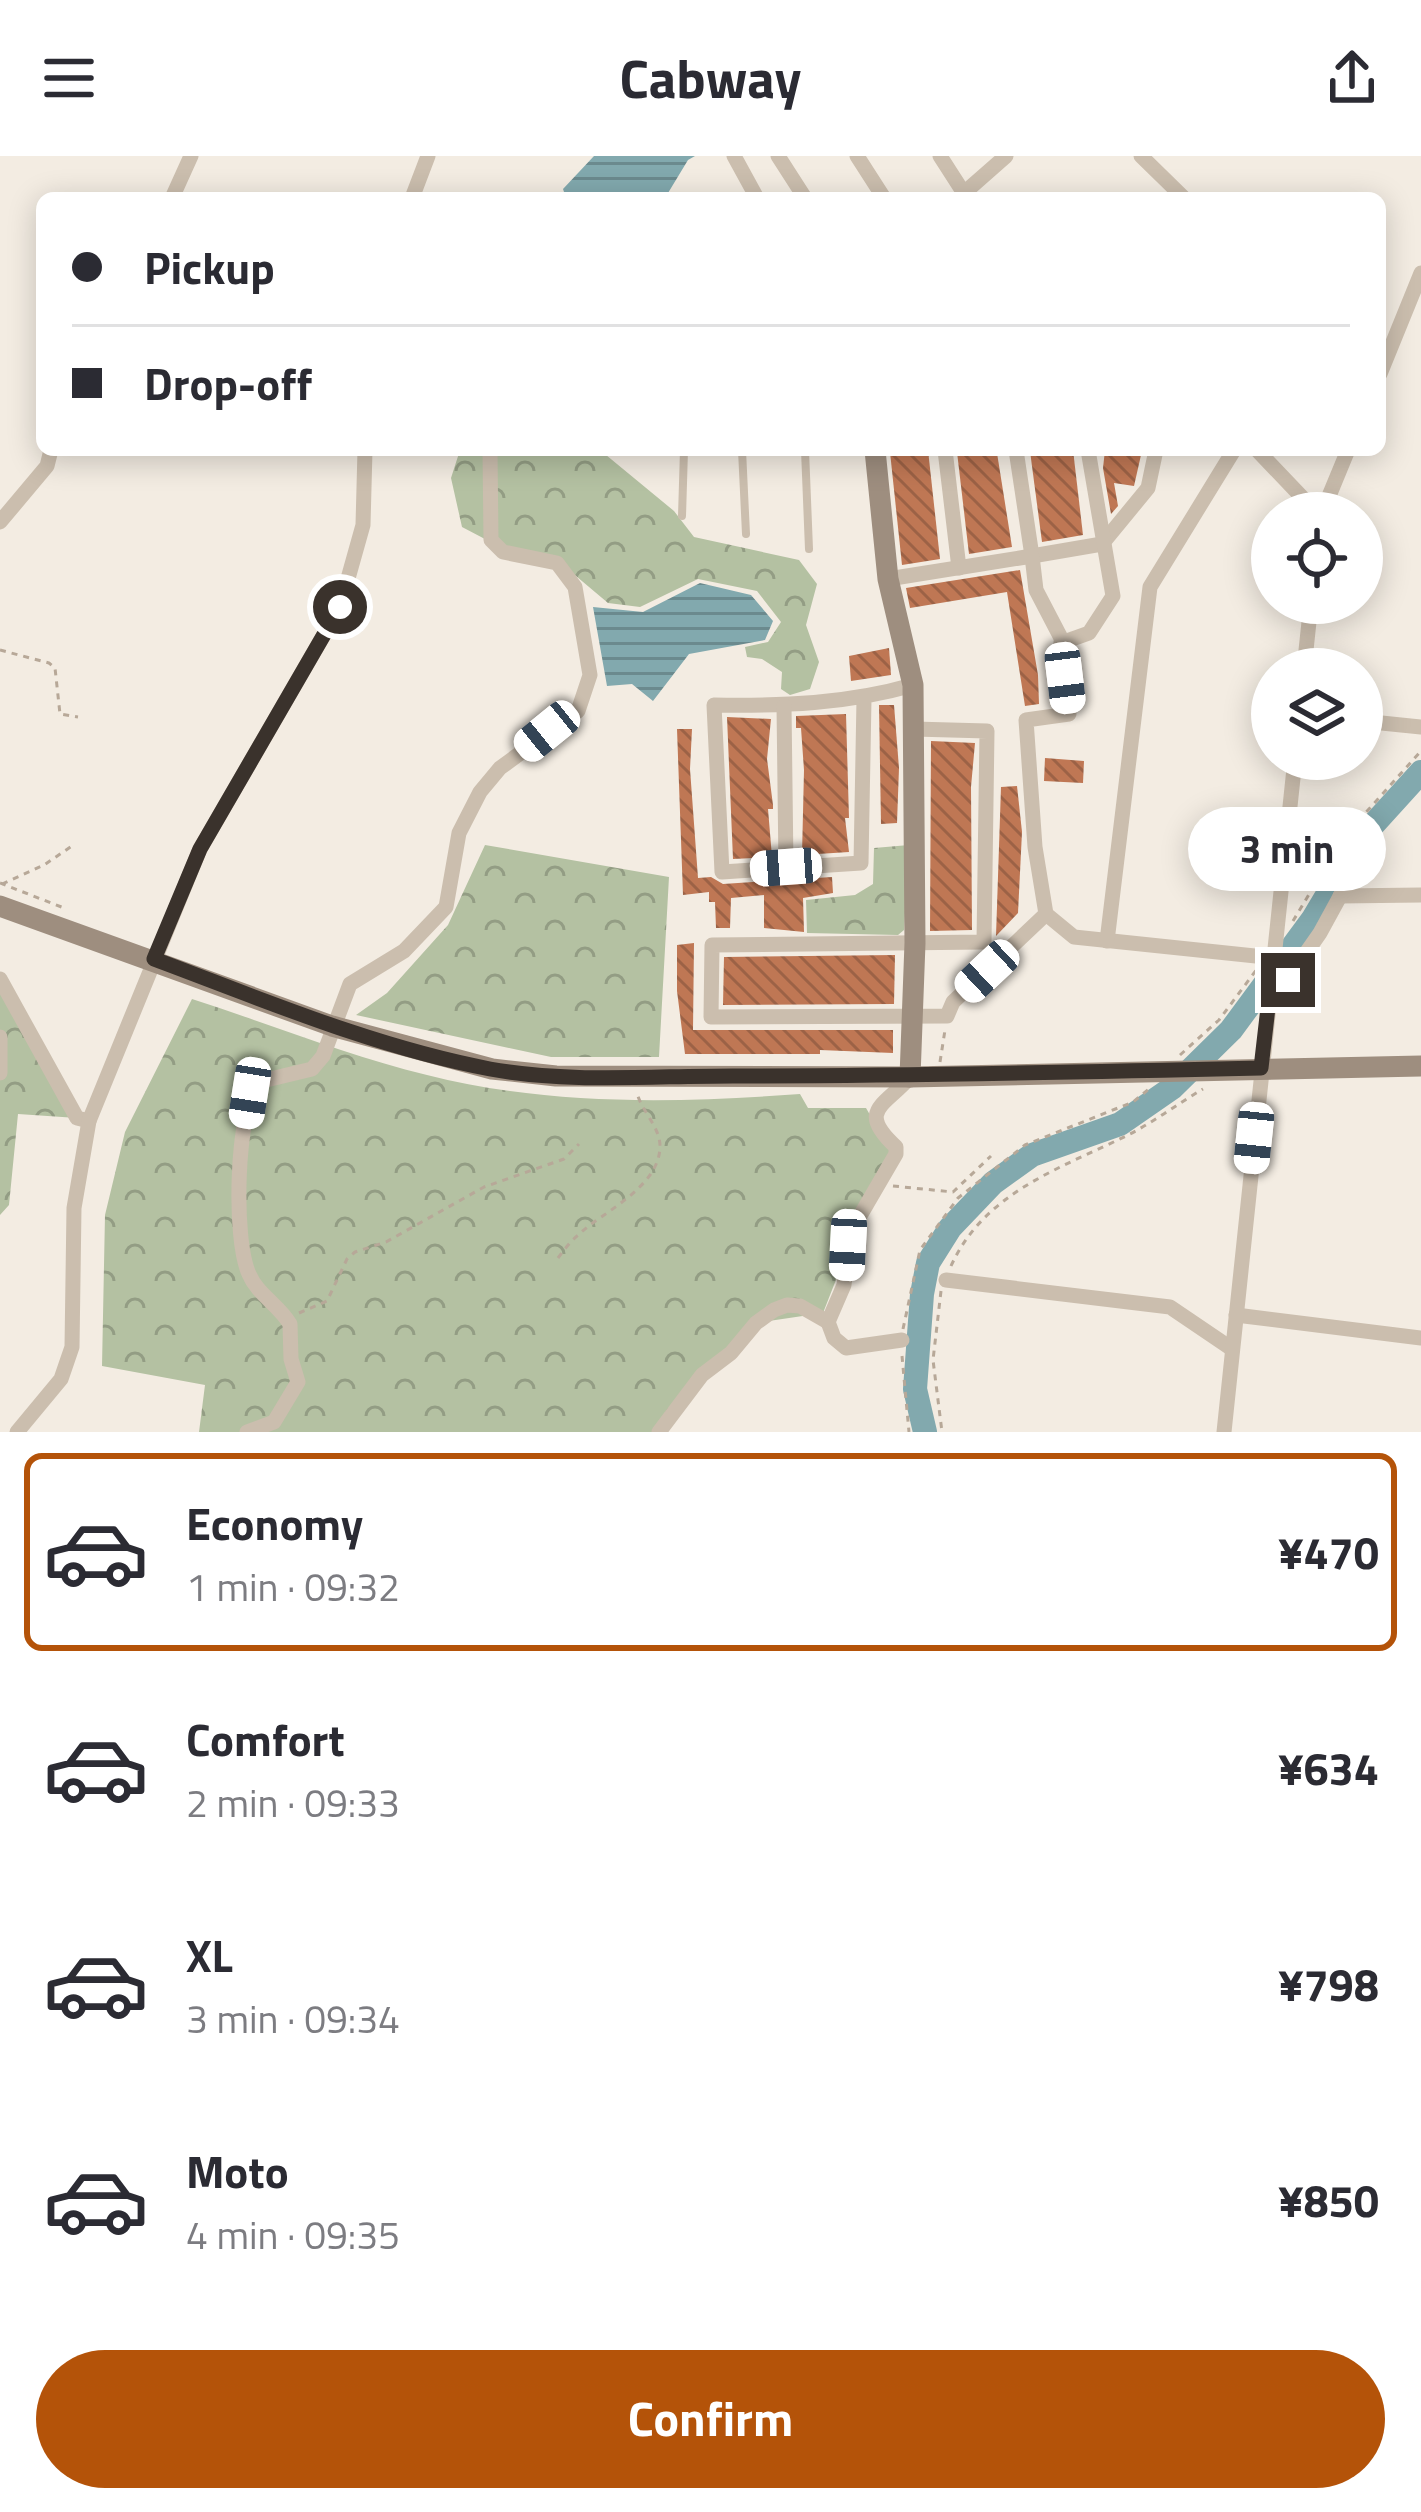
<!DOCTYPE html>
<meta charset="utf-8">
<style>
:root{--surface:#fff;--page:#f7f7f7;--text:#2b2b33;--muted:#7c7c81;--line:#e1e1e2;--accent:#b45309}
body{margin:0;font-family:"Titillium Web",sans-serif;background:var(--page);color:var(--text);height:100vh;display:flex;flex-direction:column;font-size:45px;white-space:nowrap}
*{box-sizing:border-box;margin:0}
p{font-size:39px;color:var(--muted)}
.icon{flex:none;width:66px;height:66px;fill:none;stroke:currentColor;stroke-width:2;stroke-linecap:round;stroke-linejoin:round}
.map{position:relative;height:1276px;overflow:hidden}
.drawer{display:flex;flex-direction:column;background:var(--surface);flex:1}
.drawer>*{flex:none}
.top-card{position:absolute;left:36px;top:36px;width:1350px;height:264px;border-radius:18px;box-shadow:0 6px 30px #0003;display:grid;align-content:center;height:264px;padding:0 36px;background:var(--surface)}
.fabs{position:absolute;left:1251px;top:336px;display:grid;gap:24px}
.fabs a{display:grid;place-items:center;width:132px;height:132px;border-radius:50%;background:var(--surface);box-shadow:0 6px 30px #0003;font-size:60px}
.end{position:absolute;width:54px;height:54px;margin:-27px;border:15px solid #3a322c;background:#fff;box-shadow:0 0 0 6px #fff}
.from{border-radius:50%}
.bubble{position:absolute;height:84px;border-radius:42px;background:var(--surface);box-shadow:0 6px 30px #0003;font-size:39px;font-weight:700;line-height:84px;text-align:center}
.car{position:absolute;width:36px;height:72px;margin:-36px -18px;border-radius:15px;box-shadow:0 0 9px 3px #0007;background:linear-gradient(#fff 24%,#345 0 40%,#fff 0 76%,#345 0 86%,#fff 0)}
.top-card b{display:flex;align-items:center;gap:42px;height:114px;font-size:45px}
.top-card b+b{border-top:3px solid var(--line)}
.top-card i{width:30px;height:30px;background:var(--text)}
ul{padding:21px 0 0;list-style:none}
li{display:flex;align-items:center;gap:36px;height:198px;margin:0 24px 18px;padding:0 12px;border:6px solid transparent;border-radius:18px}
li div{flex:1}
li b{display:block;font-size:45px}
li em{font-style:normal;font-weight:700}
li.selected{border-color:var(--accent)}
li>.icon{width:108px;height:108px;stroke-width:1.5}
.cta{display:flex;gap:24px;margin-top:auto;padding:24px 36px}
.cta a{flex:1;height:138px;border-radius:72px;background:var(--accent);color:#fff;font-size:48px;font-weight:700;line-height:138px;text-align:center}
header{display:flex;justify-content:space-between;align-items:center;height:156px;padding:0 36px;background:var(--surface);font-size:54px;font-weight:700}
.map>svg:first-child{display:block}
.forest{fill:url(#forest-crowns)}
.water{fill:url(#water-rules)}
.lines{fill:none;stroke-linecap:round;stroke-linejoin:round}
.river{stroke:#82a9ae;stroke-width:24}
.building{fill:url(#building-back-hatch)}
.path{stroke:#b7a898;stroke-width:3;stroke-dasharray:6 6;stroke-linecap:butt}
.lane{stroke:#cbbeae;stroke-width:8}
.street{stroke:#cbbeae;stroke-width:15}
.secondary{stroke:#9e8e7f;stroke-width:21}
.route{stroke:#3a322c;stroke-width:15}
</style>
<header><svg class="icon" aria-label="menu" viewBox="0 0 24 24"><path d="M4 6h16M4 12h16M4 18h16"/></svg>Cabway<svg class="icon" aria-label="share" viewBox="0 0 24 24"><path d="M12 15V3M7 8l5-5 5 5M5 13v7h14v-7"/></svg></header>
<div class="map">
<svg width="1421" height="1276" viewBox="0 0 1421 1276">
<defs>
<pattern id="forest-crowns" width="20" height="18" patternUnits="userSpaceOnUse" patternTransform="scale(3)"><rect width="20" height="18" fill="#b4c1a2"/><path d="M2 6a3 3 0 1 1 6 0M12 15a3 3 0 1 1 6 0" fill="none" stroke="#939d84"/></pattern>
<pattern id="water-rules" width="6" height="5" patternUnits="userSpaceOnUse" patternTransform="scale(3)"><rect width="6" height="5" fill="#82a9ae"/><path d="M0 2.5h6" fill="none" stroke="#6b8a8e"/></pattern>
<pattern id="building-back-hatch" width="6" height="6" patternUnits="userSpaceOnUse" patternTransform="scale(3)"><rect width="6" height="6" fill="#bf7754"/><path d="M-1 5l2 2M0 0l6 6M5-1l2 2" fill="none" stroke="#9c6246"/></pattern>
</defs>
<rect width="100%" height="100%" fill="#f3ece2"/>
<g class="forest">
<polygon points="460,294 600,294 674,355 694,381 799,404 817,428 806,469 819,506 810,533 790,539 781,533 782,516 762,503 747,501 745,491 768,486 781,466 757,435 698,423 640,451 608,447 557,404 504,393 462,371 451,322"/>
<polygon points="485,689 669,721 659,901 551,901 356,859 387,837 448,769"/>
<polygon points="909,689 904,774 898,779 807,777 806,744 855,739 873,728 874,692"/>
<polygon points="0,830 77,962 18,958 9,1049 0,1059"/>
<path d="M192,843C270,868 348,900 427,919C549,950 676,947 800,938L808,952H866L891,995L841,1078V1111L823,1157L756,1167L660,1276H199L205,1229L102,1210L105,1059L125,976Z"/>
</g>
<g class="water">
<polygon points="594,0 695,0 688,4 665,42 566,42 563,33"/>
<polygon points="700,427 751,439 773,465 765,484 689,498 653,545 632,528 607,530 593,451 643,456"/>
</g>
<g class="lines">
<polyline class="river" points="925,1276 915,1233 922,1138 928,1107 950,1072 993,1027 1032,999 1120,968 1172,932 1231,874 1313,763 1362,681 1421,616"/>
</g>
<g class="building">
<polygon points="928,294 940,403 902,409 890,296"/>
<polygon points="1073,294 1083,379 1042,386 1030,295"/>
<polygon points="1105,294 1139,294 1141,299 1134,330 1114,327 1118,350 1111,358 1103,312"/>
<polygon points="957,296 997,297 1012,391 969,398"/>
<polygon points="1020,414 1038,519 1039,548 1025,550 1007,436 910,452 906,432"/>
<polygon points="889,492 891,519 851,525 849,500"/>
<polygon points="879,549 894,549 899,612 897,667 881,668"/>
<polygon points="846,558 849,662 845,662 849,696 802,699 804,614 801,572 796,572 796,560"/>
<polygon points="727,561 771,563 767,603 773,649 773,653 768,653 772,701 733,703"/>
<polygon points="677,573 692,573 690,613 698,722 711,721 723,728 832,721 833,737 803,742 804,776 764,772 764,739 731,742 730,772 716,772 715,746 709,746 709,736 683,739"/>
<polygon points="931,585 975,587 971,631 972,774 930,775"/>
<polygon points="1045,602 1084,605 1083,627 1044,625"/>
<polygon points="1017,630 1022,676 1018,757 996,780 1001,631"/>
<polygon points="694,787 693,874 893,874 893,897 820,894 820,898 685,898 677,835 677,789"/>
<polygon points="895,799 894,848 723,849 724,801"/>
</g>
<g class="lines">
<g class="path">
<polyline points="0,494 49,507 55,512 60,558 78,561"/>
<polyline points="0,727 64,752"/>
<polyline points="2,728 44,709 72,690"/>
<polyline points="1293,765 1343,682 1421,595"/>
<polyline points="1180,899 1219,864 1257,813"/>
<polyline points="940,906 945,874"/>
<polyline points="893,1030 953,1036 991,1000"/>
<path d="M558,1102C564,1094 570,1086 577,1080C600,1057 660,1032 660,990C660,971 641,954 637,937"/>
<path d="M951,1110C985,1035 1062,1012 1130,978C1155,965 1179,947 1203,933"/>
<polyline points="941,1135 933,1204 942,1276"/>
<polyline points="299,1157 327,1145 347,1103 355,1096 386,1086 484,1031 564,1003 579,988"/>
<polyline points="903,1173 920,1094 958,1042 1025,989 1133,946 1149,933"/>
<polyline points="902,1200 909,1276"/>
</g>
<g class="lane">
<polyline points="742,294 746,378"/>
<polyline points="805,294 809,393"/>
<polyline points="682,360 684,294"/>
</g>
<g class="street">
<polyline points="734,0 757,42"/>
<polyline points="778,0 805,42"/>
<polyline points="857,0 884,42"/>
<polyline points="940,0 967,42"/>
<polyline points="1141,0 1184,42"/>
<polyline points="964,37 1006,0"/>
<polyline points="172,42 191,0"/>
<polyline points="412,42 428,0"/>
<polyline points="1380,218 1421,117"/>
<polyline points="945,294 959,412"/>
<polyline points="1016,294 1032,400 1102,388 1148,332 1156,294"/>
<polyline points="1257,294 1317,357"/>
<polyline points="1322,357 1348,294"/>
<polyline points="0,366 47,310 51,294"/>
<polyline points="888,423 1032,400 1036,434 1061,482 1069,558 1026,564 1035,691 1046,758 1074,781 1274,802"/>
<polyline points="1061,487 1089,477 1113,440 1088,294"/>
<polyline points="1304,513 1311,447"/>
<path d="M864,543L861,707L722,716L714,549C782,550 847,548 913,529"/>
<polyline points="784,550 786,711"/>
<polyline points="1362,565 1421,571"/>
<polyline points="914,573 987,575 984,786 712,789 711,861 947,860 953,846 1046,758"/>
<polyline points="1340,740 1421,739"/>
<polyline points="1107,785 1150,431 1234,294"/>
<polyline points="0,823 77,962 89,965"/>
<polyline points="1269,843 1276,840 1320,777 1350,722"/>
<polyline points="0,881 0,917"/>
<polyline points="946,1124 1170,1151 1232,1193"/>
<polyline points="1236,1159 1421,1182"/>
<polyline points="828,1166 834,1182 846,1192 902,1184"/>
<polyline points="17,1276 61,1223 72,1191 74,1052 89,965 200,693 340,451 363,369 365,294"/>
<path d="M247,1276L274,1266L298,1226L291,1203L290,1168C279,1149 257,1138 249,1118C233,1083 236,957 258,926L312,913L323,900L350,828L404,795L446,751L459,677L480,636L500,612L578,555L590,519L575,431L557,407L503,396L491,384L490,294"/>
<path d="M659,1276L702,1219L731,1197L756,1167L774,1154L787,1149L800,1150L828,1166L844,1129L850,1077L896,998V991C856,954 885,950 910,921"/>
<polyline points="1224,1276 1295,603"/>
</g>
<g class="secondary">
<polyline points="875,294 888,423 913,529 915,787 910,921 1421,910"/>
<polyline points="0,750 332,870 492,913 556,920 910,921"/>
</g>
</g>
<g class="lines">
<path class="route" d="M340,451L200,693L154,803C264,844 374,891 490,913C573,928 660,919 744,920C916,920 1089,916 1261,912L1269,843L1288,824"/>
</g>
</svg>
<div class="fabs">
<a><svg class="icon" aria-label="locate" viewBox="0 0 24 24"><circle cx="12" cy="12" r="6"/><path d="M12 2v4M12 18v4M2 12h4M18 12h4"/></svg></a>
<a><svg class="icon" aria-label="layers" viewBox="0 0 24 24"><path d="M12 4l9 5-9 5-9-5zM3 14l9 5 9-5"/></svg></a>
</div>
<i class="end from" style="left:340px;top:451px"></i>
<i class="end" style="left:1288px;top:824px"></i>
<div class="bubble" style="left:1188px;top:651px;width:198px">3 min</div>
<i class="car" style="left:1065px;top:522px;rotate:173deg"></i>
<i class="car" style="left:547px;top:575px;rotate:231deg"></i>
<i class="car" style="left:786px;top:711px;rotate:266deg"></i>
<i class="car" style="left:987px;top:815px;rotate:227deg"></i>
<i class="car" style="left:250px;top:937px;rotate:189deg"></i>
<i class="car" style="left:1254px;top:982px;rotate:186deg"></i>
<i class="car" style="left:848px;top:1089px;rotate:183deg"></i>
<div class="top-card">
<b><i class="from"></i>Pickup</b>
<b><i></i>Drop-off</b>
</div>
</div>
<section class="drawer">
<ul>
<li class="selected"><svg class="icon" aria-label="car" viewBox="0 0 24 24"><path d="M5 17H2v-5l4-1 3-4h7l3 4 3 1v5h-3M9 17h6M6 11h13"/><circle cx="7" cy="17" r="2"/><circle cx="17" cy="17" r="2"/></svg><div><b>Economy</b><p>1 min · 09:32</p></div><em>¥470</em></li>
<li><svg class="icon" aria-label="car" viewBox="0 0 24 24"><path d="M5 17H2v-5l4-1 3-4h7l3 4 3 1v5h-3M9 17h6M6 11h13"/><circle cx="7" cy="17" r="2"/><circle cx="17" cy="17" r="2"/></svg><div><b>Comfort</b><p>2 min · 09:33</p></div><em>¥634</em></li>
<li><svg class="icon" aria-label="car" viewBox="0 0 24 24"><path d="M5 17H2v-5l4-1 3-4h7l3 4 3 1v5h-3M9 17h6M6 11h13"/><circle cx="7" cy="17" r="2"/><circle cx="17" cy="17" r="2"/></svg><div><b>XL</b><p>3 min · 09:34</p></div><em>¥798</em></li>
<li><svg class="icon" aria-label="car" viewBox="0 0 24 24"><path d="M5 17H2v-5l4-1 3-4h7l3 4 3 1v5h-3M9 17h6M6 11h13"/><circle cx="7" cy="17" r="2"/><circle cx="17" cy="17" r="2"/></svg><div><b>Moto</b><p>4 min · 09:35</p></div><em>¥850</em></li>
</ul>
<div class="cta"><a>Confirm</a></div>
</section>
